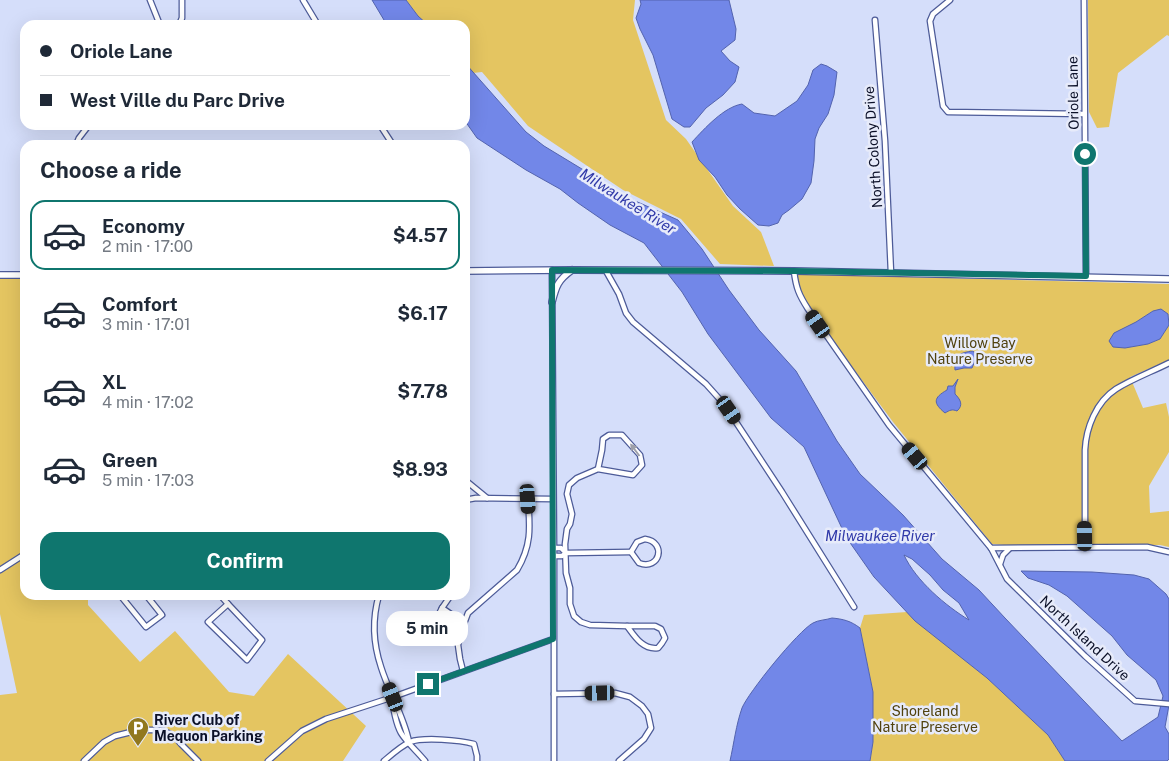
<!DOCTYPE html>
<meta charset="utf-8">
<style>
:root{--surface:#fff;--page:#f2f2f3;--text:#1f2937;--muted:#747a83;--line:#e0e1e3;--accent:#0f766e}
body{margin:0;font-family:"Public Sans",sans-serif;background:var(--page);color:var(--text);height:100vh;display:flex;flex-direction:column;font-size:19px;white-space:nowrap}
*{box-sizing:border-box;margin:0}
p{font-size:16px;color:var(--muted)}
.icon{flex:none;width:28px;height:28px;fill:none;stroke:currentColor;stroke-width:2;stroke-linecap:round;stroke-linejoin:round}
.map{position:relative;flex:1;overflow:hidden}
.panel{position:absolute;left:20px;top:140px;width:450px;height:460px;display:flex;flex-direction:column;background:var(--surface);border-radius:15px;box-shadow:0 5px 20px #0002}
.panel>*{flex:none}
.banner{position:absolute;left:20px;top:20px;width:450px;height:110px;border-radius:15px;box-shadow:0 5px 20px #0002;display:grid;align-content:center;height:110px;padding:0 20px;background:var(--surface)}
.end{position:absolute;width:22px;height:22px;margin:-11px;border:6px solid #0f766e;background:#fff;box-shadow:0 0 0 2px #fff}
.from{border-radius:50%}
.bubble{position:absolute;height:35px;border-radius:15px;background:var(--surface);box-shadow:0 5px 20px #0002;font-size:16px;font-weight:700;line-height:35px;text-align:center}
.car{position:absolute;width:15px;height:30px;margin:-15px -8px;border-radius:6px;box-shadow:0 0 4px 1px #0007;background:linear-gradient(#222 24%,#8ab4d8 0 40%,#222 0 76%,#8ab4d8 0 86%,#222 0)}
.banner b{display:flex;align-items:center;gap:18px;height:48px;font-size:19px}
.banner b+b{border-top:1px solid var(--line)}
.banner i{width:12px;height:12px;background:var(--text)}
ul{padding:0;list-style:none}
li{display:flex;align-items:center;gap:15px;height:70px;margin:0 10px 8px;padding:0 10px;border:2px solid transparent;border-radius:15px}
li div{flex:1}
li b{display:block;font-size:19px}
li em{font-style:normal;font-weight:700}
li.on{border-color:var(--accent)}
li>.icon{width:45px;height:45px;stroke-width:1.5}
h2{padding:0 20px;font-size:22px;line-height:60px}
.button{display:flex;gap:10px;margin-top:auto;padding:10px 20px}
.button a{flex:1;height:58px;border-radius:15px;background:var(--accent);color:#fff;font-size:20px;font-weight:700;line-height:58px;text-align:center}
.map>svg:first-child{display:block}
.green{fill:#e4c561}
.water{fill:#7287e8;stroke:#5363ae;fill-rule:evenodd}
.lines{fill:none;stroke-linecap:round;stroke-linejoin:round}
.minor-casing{stroke:#4d5b98;stroke-width:7}
.major-casing{stroke:#4d5b98;stroke-width:8}
.minor{stroke:#fff;stroke-width:4.5}
.major{stroke:#fff;stroke-width:5.5}
.oneway{fill:#9d9fa9}
.route{stroke:#0f766e;stroke-width:6}
.labels{text-anchor:middle;dominant-baseline:central;stroke-width:5;stroke-linejoin:round;paint-order:stroke}
.street-label{font-size:14px;fill:#0b1028;stroke:#e7ebfa}
.park-label{font-size:14px;fill:#51420e;stroke:#e7ebfa}
.poi-label{font-size:14px;font-weight:bold;fill:#0b1028;stroke:#e7ebfa;text-anchor:start}
.water-label{font-size:15px;font-style:italic;fill:#3039a9;stroke:#e7ebfa}
</style>
<div class="map">
<svg width="1169" height="761" viewBox="0 0 1169 761">
<rect width="100%" height="100%" fill="#d5defa"/>
<g class="green">
<polygon points="406,0 635,0 633,20 666,120 686,139 733,206 761,232 774,266 720,264 681,219 623,190 528,126 482,72 473,73 465,63 465,25 428,25 418,16"/>
<polygon points="1088,0 1169,0 1169,36 1167,35 1118,73 1109,127 1097,128 1089,112"/>
<polygon points="795,274 1169,284 1169,317 1168,314 1153,311 1136,322 1124,348 1148,344 1160,339 1169,325 1169,360 1130,377 1143,408 1166,403 1169,417 1169,452 1149,486 1150,513 1169,511 1169,547 1160,545 1016,546 992,544 893,422 809,309 801,296"/>
<polygon points="0,275 25,275 25,595 88,595 88,605 140,662 175,631 229,692 254,696 288,654 366,726 343,761 0,761 0,695 17,693 0,614"/>
<polygon points="907,612 916,621 987,678 1048,735 1065,761 870,761 873,742 873,692 860,628 864,615"/>
</g>
<g class="water">
<polygon points="372,0 406,0 418,16 428,25 387,25"/>
<polygon points="640,0 729,0 736,29 735,40 721,51 730,61 739,67 735,82 723,95 706,108 690,127 684,127 672,119 653,55 640,29 636,18 641,4"/>
<path d="M465,63L526,132L544,146L633,200L678,220L702,249L729,290L759,330L796,371L837,441L860,474L903,515L942,559L979,590L1005,618L1122,741L1158,717L1163,696L1156,680L1127,655L1112,636L1067,596L1049,585L1028,578L1021,571L1092,572L1134,575L1149,579L1166,594L1169,599V705L1165,727L1169,734V759L1167,761H1065L1048,735L987,678L915,621L874,577L846,537L804,447L771,418L708,334L682,292L644,243L610,225L578,203L560,189L526,170L477,138L465,121ZM904,555L912,559L930,575L943,590L959,603L969,620C946,606 916,581 904,555Z"/>
<path d="M821,64L827,66L837,72L834,95L828,114L819,128L815,139L814,161L811,183L802,199L789,210L782,215L778,223L769,226L758,225L740,209L727,195L715,177L699,160L692,142C705,128 724,107 742,104L754,113L775,116L797,101L808,85L813,70Z"/>
<polygon points="1161,309 1168,314 1169,325 1160,339 1148,344 1125,348 1113,347 1109,341 1114,333 1136,322 1153,311"/>
<path d="M973,351L977,356L972,368H964L955,370C954,355 959,353 973,351Z"/>
<path d="M958,379L955,387V394C960,399 964,405 957,411C952,409 950,410 945,413C933,403 933,398 947,390L948,386H953Z"/>
<path d="M832,618C843,619 851,621 860,628L873,692V742L870,761H730C734,743 736,725 742,708C748,693 798,631 813,623C818,620 826,620 832,618Z"/>
</g>
<g class="lines">
<g class="minor-casing">
<g id="minor">
<polyline points="150,0 160,25"/>
<polyline points="303,0 318,25"/>
<polyline points="950,0 933,14 930,21 943,106 948,112 1084,114"/>
<polyline points="1084,0 1086,276"/>
<polyline points="875,20 885,141 891,273"/>
<polyline points="179,25 182,18 182,0"/>
<polyline points="380,125 393,145"/>
<polyline points="76,145 79,138 89,125"/>
<polyline points="552,270 554,552 554,761"/>
<polyline points="606,271 619,294 626,313 633,322 706,384 724,404 782,492 854,607"/>
<path d="M794,271C796,288 799,295 808,309L889,425L991,548L1007,579L1085,656L1135,701L1169,704"/>
<polyline points="598,469 602,450 603,439 609,435 622,435 640,455 642,465 633,475 598,469 577,478 569,485 567,494 572,514 570,524 567,529 565,544 566,573 570,588 570,604 574,616 581,622 590,625 627,626"/>
<polyline points="465,480 487,498"/>
<polyline points="465,500 476,498 553,499"/>
<path d="M645,539C667,542 660,571 639,563L631,552L637,542Z"/>
<polyline points="554,548 561,548 566,553"/>
<polyline points="991,548 1147,547 1169,552"/>
<path d="M1085,548V450C1086,428 1096,402 1116,389C1132,379 1151,372 1169,363"/>
<polyline points="554,556 562,556 566,553 631,552"/>
<polyline points="1000,564 1003,555 1009,549"/>
<polyline points="0,570 25,554"/>
<polyline points="120,595 146,627 162,615 146,595"/>
<polyline points="220,595 228,604"/>
<path d="M379,595C372,619 373,643 381,667C389,693 404,716 409,742"/>
<polygon points="228,604 262,640 247,660 208,622"/>
<polyline points="442,608 451,595"/>
<polyline points="435,622 442,608 464,623"/>
<path d="M627,626H655L661,629L665,638L662,643L658,648C643,650 635,637 627,626Z"/>
<path d="M463,671L460,659L458,645L462,629L468,613L517,570C532,545 530,527 528,499"/>
<polyline points="554,694 615,693 630,697 642,706 648,714 651,728 644,739 619,761"/>
<path d="M393,698C392,707 397,726 401,733C407,743 418,752 425,761"/>
<polyline points="84,761 104,742 115,736 139,730 162,730 174,736 181,744 198,761"/>
<polyline points="268,761 302,731 326,719 393,697 553,639"/>
<path d="M384,761C391,755 401,746 410,742C423,737 460,740 474,744L477,756V761"/>
</g>
</g>
<g class="major-casing">
<g id="major">
<polyline points="465,271 572,270 794,271 1169,279"/>
<polyline points="0,275 25,275"/>
<path d="M552,302C556,286 558,280 572,270"/>
</g>
</g>
<use href="#minor" class="minor"/>
<use href="#major" class="major"/>
</g>
<defs><path id="oneway-solid" d="M-6-.8H1V-3.2L6.5 0L1 3.2V.8H-6Z" transform="scale(1.25)"/></defs>
<use class="oneway" href="#oneway-solid" transform="translate(635 450) rotate(-127)"/>
<g class="lines">
<polyline class="route" points="428,684 553,639 552,270 794,271 1086,276 1085,154"/>
</g>
<defs>
<g id="parking-pin" transform="scale(1.125)"><path d="M0 17L-7.5 6A9.5 9.5 0 1 1 7.5 6Z" fill="#91781e" stroke="#e7ebfa"/><path d="M-3.5-5.5H1a3.5 3.5 0 0 1 0 7H-1V5.5H-3.5ZM-1-3.4V-.6H.8a1.4 1.4 0 0 0 0-2.8Z" fill="#fff"/></g>
</defs>
<g fill-rule="evenodd">
<use href="#parking-pin" x="138" y="728"/>
</g>
<g class="labels">
<g class="street-label">
<text transform="translate(1073 93) rotate(-91)">Oriole Lane</text>
<text transform="translate(873 147) rotate(-94)">North Colony Drive</text>
<text transform="translate(1085 638) rotate(43)">North Island Drive</text>
</g>
<g class="park-label">
<text x="980" y="343">Willow Bay<tspan x="980" dy="16">Nature Preserve</tspan></text>
<text x="925" y="711">Shoreland<tspan x="925" dy="16">Nature Preserve</tspan></text>
</g>
<g class="poi-label">
<text x="154" y="720">River Club of<tspan x="154" dy="16">Mequon Parking</tspan></text>
</g>
<g class="water-label">
<text transform="translate(628 201) rotate(32)">Milwaukee River</text>
<text x="880" y="535">Milwaukee River</text>
</g>
</g>
</svg>
<i class="end from" style="left:1085px;top:154px"></i>
<i class="end" style="left:428px;top:684px"></i>
<div class="bubble" style="left:386px;top:611px;width:82px">5 min</div>
<i class="car" style="left:818px;top:324px;rotate:325deg"></i>
<i class="car" style="left:729px;top:410px;rotate:145deg"></i>
<i class="car" style="left:915px;top:456px;rotate:320deg"></i>
<i class="car" style="left:528px;top:499px;rotate:176deg"></i>
<i class="car" style="left:1085px;top:536px;rotate:359deg"></i>
<i class="car" style="left:600px;top:693px;rotate:269deg"></i>
<i class="car" style="left:393px;top:697px;rotate:338deg"></i>
<div class="banner">
<b><i class="from"></i>Oriole Lane</b>
<b><i></i>West Ville du Parc Drive</b>
</div>
<section class="panel">
<h2>Choose a ride</h2>
<ul>
<li class="on"><svg class="icon" aria-label="car" viewBox="0 0 24 24"><path d="M5 17H2v-5l4-1 3-4h7l3 4 3 1v5h-3M9 17h6M6 11h13"/><circle cx="7" cy="17" r="2"/><circle cx="17" cy="17" r="2"/></svg><div><b>Economy</b><p>2 min · 17:00</p></div><em>$4.57</em></li>
<li><svg class="icon" aria-label="car" viewBox="0 0 24 24"><path d="M5 17H2v-5l4-1 3-4h7l3 4 3 1v5h-3M9 17h6M6 11h13"/><circle cx="7" cy="17" r="2"/><circle cx="17" cy="17" r="2"/></svg><div><b>Comfort</b><p>3 min · 17:01</p></div><em>$6.17</em></li>
<li><svg class="icon" aria-label="car" viewBox="0 0 24 24"><path d="M5 17H2v-5l4-1 3-4h7l3 4 3 1v5h-3M9 17h6M6 11h13"/><circle cx="7" cy="17" r="2"/><circle cx="17" cy="17" r="2"/></svg><div><b>XL</b><p>4 min · 17:02</p></div><em>$7.78</em></li>
<li><svg class="icon" aria-label="car" viewBox="0 0 24 24"><path d="M5 17H2v-5l4-1 3-4h7l3 4 3 1v5h-3M9 17h6M6 11h13"/><circle cx="7" cy="17" r="2"/><circle cx="17" cy="17" r="2"/></svg><div><b>Green</b><p>5 min · 17:03</p></div><em>$8.93</em></li>
</ul>
<div class="button"><a>Confirm</a></div>
</section>
</div>
